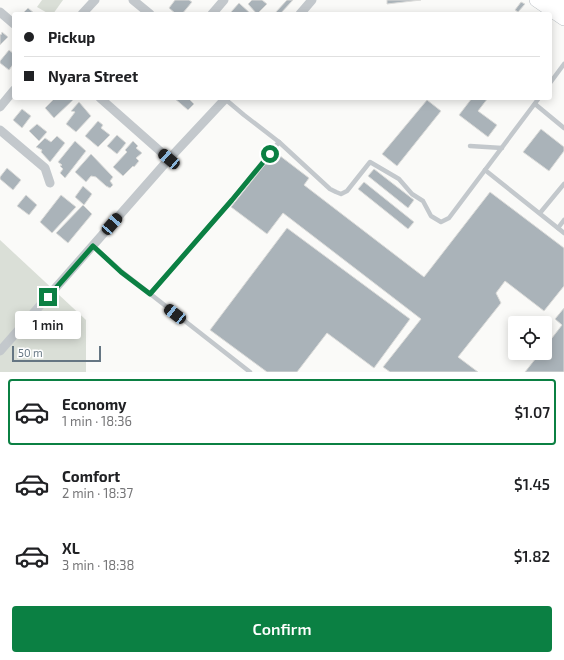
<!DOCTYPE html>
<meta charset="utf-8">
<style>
:root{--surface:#fff;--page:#f6f6f6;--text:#202124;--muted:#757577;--line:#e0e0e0;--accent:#0b8043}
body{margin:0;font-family:"Exo 2",sans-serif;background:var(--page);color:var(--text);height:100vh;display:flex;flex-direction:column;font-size:15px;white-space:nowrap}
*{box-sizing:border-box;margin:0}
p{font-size:13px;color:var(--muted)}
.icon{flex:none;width:22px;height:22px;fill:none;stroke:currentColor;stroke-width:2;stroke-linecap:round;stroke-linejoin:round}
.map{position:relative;height:372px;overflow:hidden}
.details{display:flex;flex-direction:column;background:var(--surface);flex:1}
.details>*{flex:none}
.hud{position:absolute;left:12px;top:12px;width:540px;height:88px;border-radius:4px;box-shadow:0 2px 10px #0003;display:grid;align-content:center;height:88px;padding:0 12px;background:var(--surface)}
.tools{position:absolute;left:508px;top:316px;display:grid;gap:8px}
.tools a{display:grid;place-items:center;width:44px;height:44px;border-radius:4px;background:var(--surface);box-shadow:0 2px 10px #0003;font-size:20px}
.scale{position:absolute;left:12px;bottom:10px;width:89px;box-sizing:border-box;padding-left:4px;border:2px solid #657683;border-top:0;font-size:11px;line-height:14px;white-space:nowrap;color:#657683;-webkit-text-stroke:3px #fff;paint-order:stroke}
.end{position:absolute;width:18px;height:18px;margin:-9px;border:5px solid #0b8043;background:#fff;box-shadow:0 0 0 2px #fff}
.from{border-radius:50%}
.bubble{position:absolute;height:28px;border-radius:4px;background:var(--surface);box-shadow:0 2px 10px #0003;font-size:13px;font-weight:600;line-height:28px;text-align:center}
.car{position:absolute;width:12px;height:24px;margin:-12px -6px;border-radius:5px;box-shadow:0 0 3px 1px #0007;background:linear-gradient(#222 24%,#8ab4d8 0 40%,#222 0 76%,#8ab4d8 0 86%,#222 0)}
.hud b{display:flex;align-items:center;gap:14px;height:38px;font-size:15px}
.hud b+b{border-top:1px solid var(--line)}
.hud i{width:10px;height:10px;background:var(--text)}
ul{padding:7px 0 0;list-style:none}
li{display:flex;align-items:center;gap:12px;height:66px;margin:0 8px 6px;padding:0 4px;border:2px solid transparent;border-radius:4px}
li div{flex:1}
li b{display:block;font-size:15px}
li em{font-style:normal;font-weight:600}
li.on{border-color:var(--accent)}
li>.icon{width:36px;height:36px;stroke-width:1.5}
.cta{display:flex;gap:8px;margin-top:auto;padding:8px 12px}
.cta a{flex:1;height:46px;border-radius:4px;background:var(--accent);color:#fff;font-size:16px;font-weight:600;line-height:46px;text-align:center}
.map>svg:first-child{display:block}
.green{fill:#dadfd7}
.building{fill:#aab3b9;stroke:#dcdcda}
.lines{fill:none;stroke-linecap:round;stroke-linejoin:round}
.secondary-casing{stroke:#b3babf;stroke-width:14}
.lane{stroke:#c3c8cc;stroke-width:4.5}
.street{stroke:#c3c8cc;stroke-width:9}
.secondary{stroke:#fff;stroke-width:13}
.route{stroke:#0b8043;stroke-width:5}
</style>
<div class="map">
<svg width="564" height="372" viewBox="0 0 564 372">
<rect width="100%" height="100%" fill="#fafaf8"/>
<g class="green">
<polygon points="42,0 63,0 53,14 49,14 37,7"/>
<polygon points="0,240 86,320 86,372 0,372"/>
</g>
<g class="building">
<polygon points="175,0 189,0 192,2 182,14 176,14 169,8"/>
<polygon points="252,0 262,0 267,4 257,14 248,4"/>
<polygon points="287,0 293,0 280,14 276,14 275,13"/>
<polygon points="387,0 421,0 387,4"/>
<polygon points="521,2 525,4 518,12 515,10"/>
<polygon points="239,3 251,14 234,14 231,12"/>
<polygon points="28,8 35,14 22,14"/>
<polygon points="2,32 8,37 0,45 0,34 1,35"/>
<polygon points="9,50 14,54 14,63 9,70 0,63 0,61"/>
<polygon points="55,98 71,98 73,100 54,118 45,108"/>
<polygon points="174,98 188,98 194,104 188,110"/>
<polygon points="472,98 488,98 478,111 497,125 488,137 459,115"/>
<polygon points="427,100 441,111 397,166 382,154"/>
<polygon points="79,102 91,116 76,132 66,124 75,112 71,111"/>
<polygon points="22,109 31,116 22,128 13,120"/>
<polygon points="98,121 103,125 101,128 110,135 98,147 85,136"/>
<polygon points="37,124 47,132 39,141 29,131"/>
<polygon points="541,129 564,147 564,151 549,171 523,152"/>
<polygon points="117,135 126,143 117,154 107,146"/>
<polygon points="57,136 65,143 50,162 41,152 42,150 36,147 45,138 51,142"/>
<polygon points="75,141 86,151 65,178 60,173 63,169 60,166 62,165 58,162"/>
<polygon points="133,141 138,146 136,148 142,153 136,158 139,161 134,167 133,166 123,176 113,167 127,152 125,150"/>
<polygon points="275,152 309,178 304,185 424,277 490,192 564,248 564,286 544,311 505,281 496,293 501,303 458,357 478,372 390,372 383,367 421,319 283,213 267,234 231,207"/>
<polygon points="91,154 113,177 110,181 113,185 110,188 106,186 96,177 91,176 86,182 75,172"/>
<polygon points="7,168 21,180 13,190 0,179 0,177"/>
<polygon points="374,169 414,200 408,208 368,176"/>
<polygon points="364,182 414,222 408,229 358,189"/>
<polygon points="83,186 92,194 84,205 75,197"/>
<polygon points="26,195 37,205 29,215 17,206"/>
<polygon points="61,195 76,207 52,233 40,222"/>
<polygon points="83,205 92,214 68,243 56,233"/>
<polygon points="287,228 410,319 374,368 327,333 297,372 267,372 210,330"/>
<polygon points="564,308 564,372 525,372 540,353 545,353 545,347 562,325 555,319"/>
</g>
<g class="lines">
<g class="secondary-casing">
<g id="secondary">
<polyline points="536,0 564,19"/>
<polyline points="553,0 564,8"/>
</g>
</g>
<g class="lane">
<polyline points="550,83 564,64"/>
<polyline points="225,99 244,115 279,142 330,189 336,192 341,194 347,191 370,162 399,179 412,194 423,201 431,216 441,222 449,218 539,98"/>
<polyline points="535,104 564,128"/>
<polyline points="470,146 502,148"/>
<polyline points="485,170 564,233"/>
<polyline points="540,213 564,184"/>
<polyline points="558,228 564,220"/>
<polyline points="93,246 121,271 250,372"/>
<polyline points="150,294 232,200 279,142"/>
</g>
<g class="street">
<polyline points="133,0 150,14"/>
<polyline points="0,12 14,24"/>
<polyline points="82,14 95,0"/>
<polyline points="212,14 224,0"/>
<polyline points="300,14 312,0"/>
<polyline points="100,98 169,159"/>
<polyline points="0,107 14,90"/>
<polyline points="0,130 45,168 50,183"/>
<polyline points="0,351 169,159 226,98"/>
</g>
<use href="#secondary" class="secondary"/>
</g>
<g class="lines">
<polyline class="route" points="48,297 93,246 121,272 150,294 232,200 270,154"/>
</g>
</svg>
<div class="tools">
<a><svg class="icon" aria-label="locate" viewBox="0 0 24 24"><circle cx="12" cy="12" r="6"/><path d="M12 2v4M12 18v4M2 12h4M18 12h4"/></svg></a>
</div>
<div class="scale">50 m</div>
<i class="end from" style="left:270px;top:154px"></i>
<i class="end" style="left:48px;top:297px"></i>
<div class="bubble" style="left:15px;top:311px;width:66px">1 min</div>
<i class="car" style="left:169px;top:159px;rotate:311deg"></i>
<i class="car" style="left:112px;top:224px;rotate:41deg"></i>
<i class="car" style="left:175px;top:314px;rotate:308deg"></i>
<div class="hud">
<b><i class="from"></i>Pickup</b>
<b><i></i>Nyara Street</b>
</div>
</div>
<section class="details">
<ul>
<li class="on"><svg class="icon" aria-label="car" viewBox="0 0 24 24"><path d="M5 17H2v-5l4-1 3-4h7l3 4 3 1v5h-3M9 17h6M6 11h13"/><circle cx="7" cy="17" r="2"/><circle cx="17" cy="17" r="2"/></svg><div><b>Economy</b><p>1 min · 18:36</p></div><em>$1.07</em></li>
<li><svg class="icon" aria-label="car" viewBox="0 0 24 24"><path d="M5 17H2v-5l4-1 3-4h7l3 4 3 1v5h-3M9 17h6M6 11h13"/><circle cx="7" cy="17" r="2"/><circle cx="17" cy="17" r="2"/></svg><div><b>Comfort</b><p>2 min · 18:37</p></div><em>$1.45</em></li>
<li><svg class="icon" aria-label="car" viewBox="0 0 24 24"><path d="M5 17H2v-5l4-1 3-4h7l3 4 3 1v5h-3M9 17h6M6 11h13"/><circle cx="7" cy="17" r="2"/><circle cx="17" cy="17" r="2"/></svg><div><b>XL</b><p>3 min · 18:38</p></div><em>$1.82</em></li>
</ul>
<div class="cta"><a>Confirm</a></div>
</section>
